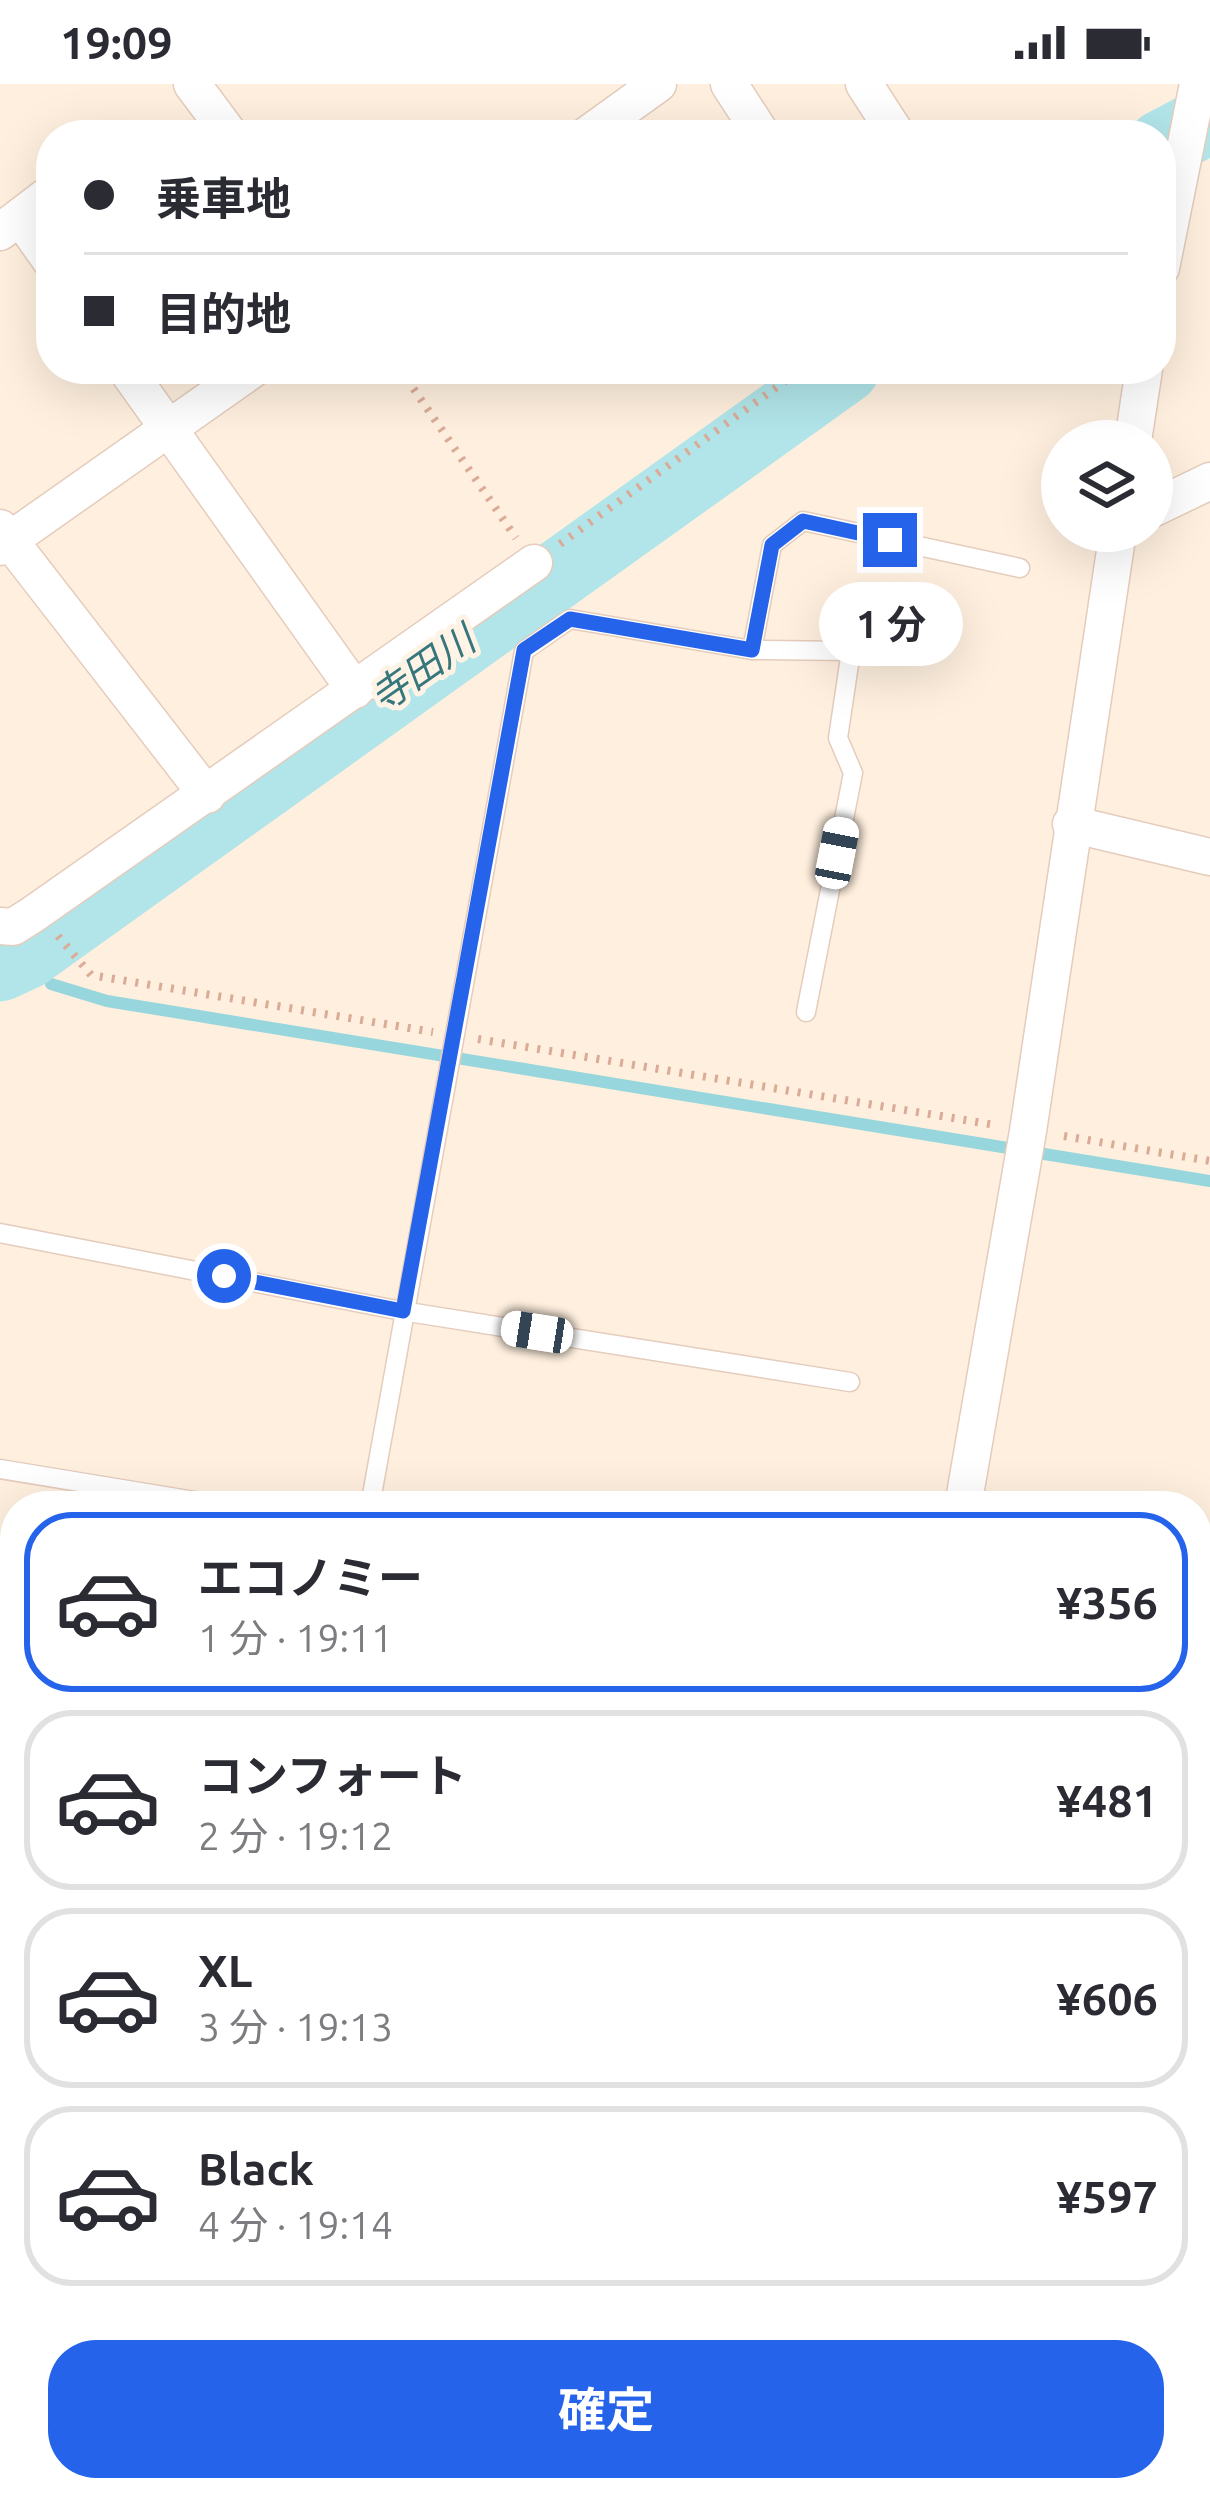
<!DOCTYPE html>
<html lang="ja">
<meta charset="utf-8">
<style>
:root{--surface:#fff;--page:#f2f2f3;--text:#2b2b33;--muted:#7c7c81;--line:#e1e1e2;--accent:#2563eb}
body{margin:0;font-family:Ubuntu,"Noto Sans JP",sans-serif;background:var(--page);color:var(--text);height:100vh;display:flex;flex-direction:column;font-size:45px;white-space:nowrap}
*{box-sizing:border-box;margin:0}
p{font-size:39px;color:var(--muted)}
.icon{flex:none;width:66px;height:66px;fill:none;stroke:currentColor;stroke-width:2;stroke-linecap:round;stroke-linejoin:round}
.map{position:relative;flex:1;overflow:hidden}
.drawer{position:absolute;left:0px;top:1407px;width:1212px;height:1011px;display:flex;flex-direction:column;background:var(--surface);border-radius:48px 48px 0 0;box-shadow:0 12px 48px #0002}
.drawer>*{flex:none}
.banner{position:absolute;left:36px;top:36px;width:1140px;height:264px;border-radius:48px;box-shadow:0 12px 48px #0002;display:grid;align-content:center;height:264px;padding:0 48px;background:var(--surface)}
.tools{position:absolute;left:1041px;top:336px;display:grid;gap:24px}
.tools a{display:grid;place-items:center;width:132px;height:132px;border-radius:50%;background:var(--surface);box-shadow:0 12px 48px #0002;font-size:60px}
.end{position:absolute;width:54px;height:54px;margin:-27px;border:15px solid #2563eb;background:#fff;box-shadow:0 0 0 6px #fff}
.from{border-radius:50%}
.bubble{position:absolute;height:84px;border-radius:42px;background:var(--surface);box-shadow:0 12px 48px #0002;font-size:39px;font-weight:700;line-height:84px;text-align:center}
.car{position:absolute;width:36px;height:72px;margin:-36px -18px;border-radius:15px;box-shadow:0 0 9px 3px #0007;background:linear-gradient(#fff 24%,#345 0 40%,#fff 0 76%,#345 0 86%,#fff 0)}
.banner b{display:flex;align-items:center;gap:42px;height:114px;font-size:45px}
.banner b+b{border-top:3px solid var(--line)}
.banner i{width:30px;height:30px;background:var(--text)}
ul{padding:21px 0 0;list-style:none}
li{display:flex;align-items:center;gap:36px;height:180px;margin:0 24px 18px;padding:0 24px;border:6px solid var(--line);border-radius:48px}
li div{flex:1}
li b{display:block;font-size:45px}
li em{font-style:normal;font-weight:700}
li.on{border-color:var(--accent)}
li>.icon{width:108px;height:108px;stroke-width:1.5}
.button{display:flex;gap:24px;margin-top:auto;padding:24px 48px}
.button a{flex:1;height:138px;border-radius:48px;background:var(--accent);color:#fff;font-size:48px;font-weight:700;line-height:138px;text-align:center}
.status{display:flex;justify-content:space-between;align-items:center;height:84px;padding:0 60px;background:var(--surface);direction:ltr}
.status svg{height:33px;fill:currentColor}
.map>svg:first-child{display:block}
.green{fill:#d3ecbc}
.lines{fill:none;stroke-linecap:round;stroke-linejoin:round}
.stream{stroke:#97d6dc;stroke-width:12}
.river{stroke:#b1e5e9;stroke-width:69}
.lane-casing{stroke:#e5ccbc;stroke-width:21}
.street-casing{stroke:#e5ccbc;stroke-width:39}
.secondary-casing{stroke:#eaccb9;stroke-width:54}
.path{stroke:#daac97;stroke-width:8;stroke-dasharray:3 9;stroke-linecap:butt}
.lane{stroke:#fff;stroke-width:18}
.street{stroke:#fff;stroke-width:36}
.secondary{stroke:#fff;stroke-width:51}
.route{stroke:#2563eb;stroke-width:15}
.labels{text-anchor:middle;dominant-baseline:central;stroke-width:10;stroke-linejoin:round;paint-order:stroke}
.water-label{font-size:39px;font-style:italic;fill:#36777e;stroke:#fff3e6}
</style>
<div class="status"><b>19:09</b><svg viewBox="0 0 49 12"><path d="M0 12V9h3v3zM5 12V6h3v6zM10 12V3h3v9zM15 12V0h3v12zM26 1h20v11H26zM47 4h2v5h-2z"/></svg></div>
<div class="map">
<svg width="1210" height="2416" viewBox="0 0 1210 2416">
<rect width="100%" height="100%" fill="#feefde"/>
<g class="green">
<polygon points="0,2077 15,2081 15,2398 0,2398"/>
<path d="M348,2403H532L554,2413C597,2391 668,2400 713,2416H342Z"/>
</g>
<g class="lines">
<polyline class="stream" points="51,900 107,917 1210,1097"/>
<g class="river">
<polyline points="1161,61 1210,35"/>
<polyline points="0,883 26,871 845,285"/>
</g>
<g class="lane-casing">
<g id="lane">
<polyline points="752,566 851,567 838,654 853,689 806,928"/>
<polyline points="0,1149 402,1227 850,1298"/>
<polyline points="0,1385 225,1422"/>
<polyline points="370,1422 524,567 570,535 752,566 772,461 803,437 1020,484"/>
</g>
</g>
<g class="street-casing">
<g id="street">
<polyline points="192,0 230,51"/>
<polyline points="729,0 762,51"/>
<polyline points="864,0 897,51"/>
<polyline points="587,51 658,0"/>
<polyline points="20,133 51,177"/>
<polyline points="0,148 51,109"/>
<polyline points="1161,184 1198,0"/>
<polyline points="126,285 355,606"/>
<polyline points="1133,357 1144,285"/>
<polyline points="1152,425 1210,397"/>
<polyline points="0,444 207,711"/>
<polyline points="0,463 253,285"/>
<polyline points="1071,740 1210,773"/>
<polyline points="0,842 13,843 32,831 534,479"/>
<polyline points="963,1422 1028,1047 1118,447"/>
<polyline points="1197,2356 1210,2355"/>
<polyline points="157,2403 159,2416"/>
</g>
</g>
<g class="secondary-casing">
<g id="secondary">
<polyline points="0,1930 15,1932"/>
<polyline points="1197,2131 1210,2133"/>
</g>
</g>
<g class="path">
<polyline points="1136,51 1156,39"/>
<polyline points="400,285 516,454"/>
<polyline points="787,285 792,292 803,285"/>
<polyline points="560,460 792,292"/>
<polyline points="58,852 91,891 433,948"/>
<polyline points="478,955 995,1041"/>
<polyline points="1064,1052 1210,1077"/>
</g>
<use href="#lane" class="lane"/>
<use href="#street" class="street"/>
<use href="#secondary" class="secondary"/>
</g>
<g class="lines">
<polyline class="route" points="224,1192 403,1227 524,566 570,535 752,566 772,461 803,437 890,456"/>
</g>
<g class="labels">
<g class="water-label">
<text transform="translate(422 584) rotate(-35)">寺田川</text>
</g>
</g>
</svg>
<div class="tools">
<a><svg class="icon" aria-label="layers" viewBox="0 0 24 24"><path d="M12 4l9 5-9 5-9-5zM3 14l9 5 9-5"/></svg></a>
</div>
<i class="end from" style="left:224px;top:1192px"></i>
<i class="end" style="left:890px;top:456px"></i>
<div class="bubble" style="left:819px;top:498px;width:144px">1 分</div>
<i class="car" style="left:837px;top:769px;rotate:11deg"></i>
<i class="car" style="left:537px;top:1248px;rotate:279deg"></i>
<div class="banner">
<b><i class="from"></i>乗車地</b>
<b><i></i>目的地</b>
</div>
<section class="drawer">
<ul>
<li class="on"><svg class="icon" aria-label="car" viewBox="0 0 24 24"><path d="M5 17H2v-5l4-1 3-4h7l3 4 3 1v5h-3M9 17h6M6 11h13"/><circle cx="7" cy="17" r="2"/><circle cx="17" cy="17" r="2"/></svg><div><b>エコノミー</b><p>1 分 · 19:11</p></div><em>¥356</em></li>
<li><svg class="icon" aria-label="car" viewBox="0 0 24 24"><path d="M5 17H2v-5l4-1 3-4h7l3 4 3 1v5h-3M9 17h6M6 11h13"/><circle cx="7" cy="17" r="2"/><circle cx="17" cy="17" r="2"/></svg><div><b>コンフォート</b><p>2 分 · 19:12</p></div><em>¥481</em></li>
<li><svg class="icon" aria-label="car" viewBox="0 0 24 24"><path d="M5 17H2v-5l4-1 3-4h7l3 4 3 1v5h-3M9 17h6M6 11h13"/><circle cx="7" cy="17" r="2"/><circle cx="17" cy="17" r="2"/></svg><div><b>XL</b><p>3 分 · 19:13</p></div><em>¥606</em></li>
<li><svg class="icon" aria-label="car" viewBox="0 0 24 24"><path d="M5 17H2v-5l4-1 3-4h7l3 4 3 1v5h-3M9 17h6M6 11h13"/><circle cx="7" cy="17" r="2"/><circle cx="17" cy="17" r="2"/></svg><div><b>Black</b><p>4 分 · 19:14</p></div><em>¥597</em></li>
</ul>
<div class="button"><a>確定</a></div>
</section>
</div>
